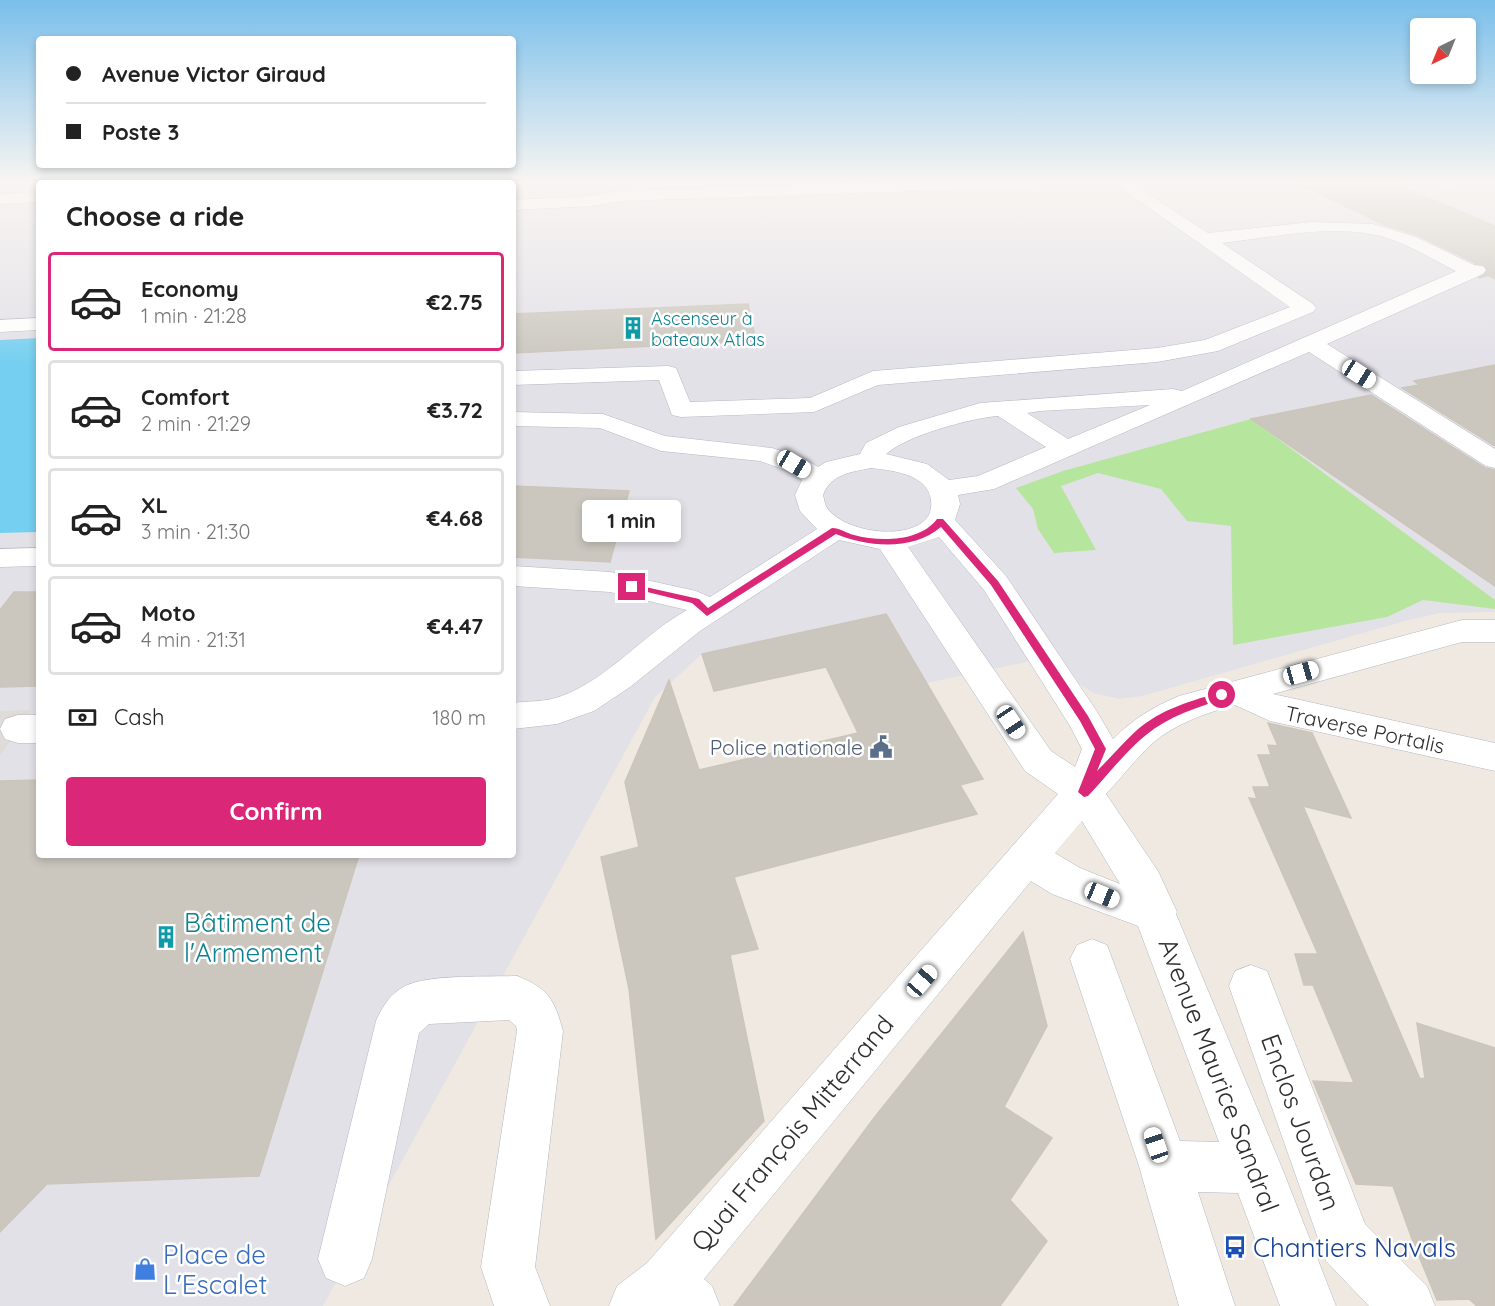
<!DOCTYPE html>
<meta charset="utf-8">
<style>
:root{--surface:#fff;--page:#f2f2f2;--text:#222;--muted:#767676;--line:#e0e0e0;--accent:#db2777}
body{margin:0;font-family:Quicksand,sans-serif;background:var(--page);color:var(--text);height:100vh;display:flex;flex-direction:column;font-size:22px;white-space:nowrap}
*{box-sizing:border-box;margin:0}
p{font-size:20px;color:var(--muted)}
.icon{flex:none;width:33px;height:33px;fill:none;stroke:currentColor;stroke-width:2;stroke-linecap:round;stroke-linejoin:round}
.map{position:relative;flex:1;overflow:hidden}
.sheet{position:absolute;left:36px;top:180px;width:480px;height:678px;display:flex;flex-direction:column;background:var(--surface);border-radius:6px;box-shadow:0 3px 9px #0003}
.sheet>*{flex:none}
.top-card{position:absolute;left:36px;top:36px;width:480px;height:132px;border-radius:6px;box-shadow:0 3px 9px #0003;display:grid;align-content:center;height:132px;padding:0 30px;background:var(--surface)}
.needle{width:39px;rotate:223deg}
.tools{position:absolute;left:1410px;top:18px;display:grid;gap:12px}
.tools a{display:grid;place-items:center;width:66px;height:66px;border-radius:6px;background:var(--surface);box-shadow:0 3px 9px #0003;font-size:30px}
.end{position:absolute;width:27px;height:27px;margin:-14px;border:8px solid #db2777;background:#fff;box-shadow:0 0 0 3px #fff}
.from{border-radius:50%}
.bubble{position:absolute;height:42px;border-radius:6px;background:var(--surface);box-shadow:0 3px 9px #0003;font-size:20px;font-weight:700;line-height:42px;text-align:center}
.car{position:absolute;width:18px;height:36px;margin:-18px -9px;border-radius:8px;box-shadow:0 0 4px 2px #0007;background:linear-gradient(#fff 24%,#345 0 40%,#fff 0 76%,#345 0 86%,#fff 0)}
.top-card b{display:flex;align-items:center;gap:21px;height:57px;font-size:22px}
.top-card b+b{border-top:2px solid var(--line)}
.top-card i{width:15px;height:15px;background:var(--text)}
ul{padding:0;list-style:none}
li{display:flex;align-items:center;gap:18px;height:99px;margin:0 12px 9px;padding:0 18px;border:3px solid var(--line);border-radius:6px}
li div{flex:1}
li b{display:block;font-size:22px}
li em{font-style:normal;font-weight:700}
li.on{border-color:var(--accent)}
li>.icon{width:54px;height:54px;stroke-width:1.5}
h2{padding:0 30px;font-size:27px;line-height:72px}
.pay{display:flex;align-items:center;gap:15px;height:66px;padding:0 30px;font-size:22px}
.pay p{margin-inline-start:auto}
.primary-button{display:flex;gap:12px;margin-top:auto;padding:12px 30px}
.primary-button a{flex:1;height:69px;border-radius:6px;background:var(--accent);color:#fff;font-size:24px;font-weight:700;line-height:69px;text-align:center}
.map>svg:first-child{display:block}
.industrial{fill:#e3e1e8}
.green{fill:#b6e59e}
.plaza{fill:#dfdcd8}
.water{fill:#75cff0}
.building{fill:#cbc7bf;stroke:#cbc5ba;stroke-width:1.5}
.lines{fill:none;stroke-linecap:round;stroke-linejoin:round}
.minor-tunnel{stroke:#c8c4bd;stroke-width:19;stroke-dasharray:19 9;stroke-linecap:butt}
.minor-casing{stroke:#b4b7c1;stroke-width:1}
.minor{fill:#fff;fill-rule:evenodd}
.route{fill:#db2777}
.labels{text-anchor:middle;dominant-baseline:central;stroke-width:5;stroke-linejoin:round;paint-order:stroke}
.far-culture-label{font-size:18px;fill:#0d838f;stroke:#fff;text-anchor:start}
.street-label{font-size:21px;fill:#2e2e2e;stroke:#fff}
.service-label{font-size:21px;fill:#4e5e75;stroke:#fff;text-anchor:end}
.near-culture-label{font-size:26px;fill:#0d838f;stroke:#fff;text-anchor:start}
.near-street-label{font-size:26px;fill:#2e2e2e;stroke:#fff}
.near-transit-label{font-size:26px;fill:#164399;stroke:#fff;text-anchor:start}
.near-shop-label{font-size:26px;fill:#366cbe;stroke:#fff;text-anchor:start}
</style>
<div class="map">
<svg width="1495" height="1306" viewBox="0 0 1495 1306">
<rect width="100%" height="100%" fill="#efe9e1"/>
<polygon class="industrial" points="0,182 1495,182 1495,612 1440,613 1405,621 1142,696 1119,699 1093,693 1071,678 1050,657 926,683 886,614 702,654 655,697 323,1306 0,1306 0,533 39,532 39,855 513,855 513,183 39,183 39,338 0,340"/>
<polygon class="green" points="1251,419 1495,600 1495,609 1423,600 1387,617 1233,645 1231,526 1187,521 1161,489 1098,473 1061,486 1096,550 1054,553 1038,529 1033,509 1016,488 1063,471"/>
<polygon class="plaza" points="31,710 18,729 0,756 0,711"/>
<polygon class="water" points="39,338 39,532 0,533 0,340"/>
<g class="building">
<polygon points="1295,182 1391,182 1495,226 1495,279 1485,274 1488,270 1483,264 1475,263 1417,235 1385,225"/>
<polygon points="748,304 756,341 513,353 513,314"/>
<polygon points="1495,365 1495,446 1402,388 1419,385 1414,381"/>
<polygon points="1371,395 1485,468 1495,470 1495,586 1251,419"/>
<polygon points="513,486 629,491 610,562 513,557"/>
<polygon points="14,592 39,592 39,686 0,687 0,610"/>
<polygon points="886,614 983,779 960,785 977,814 734,877 758,949 730,955 764,1121 656,1239 629,989 601,857 639,847 625,782 669,680 699,770 858,733 826,667 714,691 702,654"/>
<polygon points="1268,723 1312,733 1351,818 1303,806 1420,1079 1425,1078 1417,1023 1495,1048 1495,1306 1477,1306 1469,1299 1437,1300 1412,1239 1393,1186 1356,1184 1313,1081 1354,1083 1313,985 1304,985 1295,954 1318,954 1249,798 1257,799 1253,787 1270,787 1258,755 1271,755 1268,745 1278,746"/>
<polygon points="39,780 39,855 359,855 259,1176 47,1184 0,1232 0,781"/>
<polygon points="1023,932 1047,1026 1004,1107 1052,1138 1010,1200 1047,1241 1000,1306 734,1306 874,1118"/>
</g>
<g class="lines">
<polyline class="minor-tunnel" points="1476,270 1495,264"/>
<g class="minor-casing">
<g id="minor">
<polygon points="398,182 451,182 397,183"/>
<polygon points="900,182 1041,182 1033,187 621,201 592,206 513,210 513,200 592,196 621,191"/>
<path d="M1112,182H1130L1208,233L1311,222L1373,224L1416,237L1474,265L1483,266L1486,270L1483,274L1327,344L1495,449V468L1486,466L1309,352L994,489L958,495L960,504L955,520L1006,576L1096,710L1113,739C1133,719 1153,707 1179,696L1462,620H1495V642H1462L1273,694L1495,743V771L1270,721L1235,705C1206,713 1177,723 1154,742C1137,757 1122,777 1106,794L1158,871L1177,912L1176,914L1282,1168L1336,1306H1280L1238,1193L1198,1192L1235,1306H1179L1139,1166L1070,959L1077,945L1092,939L1107,945L1180,1141L1219,1142L1138,926L1052,894L1031,881L704,1279L712,1286L720,1306H609L617,1286L647,1263L1058,794L1025,771L880,549L839,540L700,631L630,687L594,711L557,724L513,729V703C528,701 545,702 559,697C608,680 642,635 687,610L610,592L513,586V566L610,572L696,591L710,597L817,529L800,511L795,495L802,480L785,470L760,461L661,451L600,428L513,426V412L603,414L665,436L772,448L803,458L818,467L826,462L860,454L866,443L899,427L980,403L1173,389L1182,391L1456,271C1431,259 1404,241 1376,235C1327,224 1271,238 1222,243L1313,304L1316,308L1313,312L1218,351L1157,362L878,385L814,412L681,417L672,415L659,380L513,385V371L668,366L676,368L690,402L810,398L873,371L1157,348L1205,340L1290,307ZM1150,405L1068,439L1027,413L1040,411ZM998,416L1046,447L978,476L949,480L927,464L886,454C906,436 970,418 998,416ZM871,468C891,470 928,474 931,500C932,508 930,516 924,521C903,540 844,532 827,508C825,505 824,499 823,495C831,474 851,472 871,468ZM939,537L984,590L1070,726L1082,749L1075,767L1051,751L908,547ZM1082,821L1120,884L1080,868L1055,853Z"/>
<polygon points="1434,182 1452,182 1456,186 1448,191 1442,190"/>
<polygon points="39,192 39,202 0,204 0,194"/>
<polygon points="39,318 39,330 0,332 0,320"/>
<polygon points="39,548 39,566 0,567 0,549"/>
<polygon points="18,715 39,715 39,743 18,743 5,739 0,729 5,719"/>
<polygon points="1251,965 1267,971 1365,1224 1427,1286 1435,1306 1369,1306 1326,1261 1229,986 1235,971"/>
<path d="M517,976C549,989 554,999 563,1031L535,1267L550,1306H494L481,1267L517,1031L516,1026L509,1020L429,1024L419,1033L372,1259L364,1278L345,1286L326,1278L318,1259L376,1021C382,1007 391,993 405,986C429,974 489,977 517,976Z"/>
</g>
</g>
<use href="#minor" class="minor"/>
</g>
<linearGradient id="sky" x2="0" y2="1"><stop stop-color="#7abfeb"/><stop offset="0.5" stop-color="#f8f5f2"/><stop offset="1" stop-color="#f8f5f2" stop-opacity="0"/></linearGradient>
<rect width="1495" height="364" fill="url(#sky)"/>
<path class="route" d="M937,519H943L998,581L1088,716L1106,749L1097,771C1110,758 1123,743 1137,730C1161,709 1193,700 1222,692L1227,695L1226,698C1198,707 1169,716 1146,735C1125,752 1107,776 1088,796L1084,797L1078,792L1095,749L1080,721L991,585L941,527C913,551 867,547 836,534L707,616L692,603L627,587L632,584L699,599L708,608L832,528C840,528 846,533 854,535C879,542 920,542 937,519Z"/>
<defs>
<g id="building-bare" transform="scale(1.8)"><path d="M-4-6H4V6H1V3H-1V6H-4ZM-2.5-4.3h1.7v1.8h-1.7ZM.8-4.3h1.7v1.8H.8ZM-2.5-1h1.7V.8h-1.7ZM.8-1h1.7V.8H.8Z" fill="#0f9aa8" stroke="#fff" stroke-width="2.5" paint-order="stroke"/></g>
<g id="civic-bare" transform="scale(1.8)"><path d="M-.6-6.5H3V-4.5H.6V-3L4-1V1h2V6H-6V1h2V-1L-.6-3ZM-1.2 2.5V6h2.4V2.5Z" fill="#5c6f8a" stroke="#fff" stroke-width="2.5" paint-order="stroke"/></g>
<g id="bus-bare" transform="scale(1.8)"><path d="M-5-6H5V4H4V6H2V4H-2V6H-4V4H-5ZM-3.5-4V0h7V-4ZM-3.5 1.2v1.5H-2V1.2ZM2 1.2v1.5H3.5V1.2Z" fill="#1a4fb4" stroke="#fff" stroke-width="2.5" paint-order="stroke"/></g>
<g id="shop-bare" transform="scale(1.8)"><path d="M-5-2.5h2.3a2.7 3.5 0 0 1 5.4 0H5L5.5 6h-11ZM-1.5-2.5h3a1.5 2.3 0 0 0-3 0Z" fill="#3f7fe0" stroke="#fff" stroke-width="2.5" paint-order="stroke"/></g>
</defs>
<g fill-rule="evenodd">
<use href="#building-bare" x="633" y="328"/>
<use href="#civic-bare" x="881" y="747"/>
<use href="#building-bare" x="166" y="937"/>
<use href="#bus-bare" x="1235" y="1247"/>
<use href="#shop-bare" x="145" y="1269"/>
</g>
<g class="labels">
<g class="far-culture-label">
<text x="651" y="318">Ascenseur à<tspan x="651" dy="21">bateaux Atlas</tspan></text>
</g>
<g class="street-label">
<text transform="translate(1365 729) rotate(12)">Traverse Portalis</text>
</g>
<g class="service-label">
<text x="863" y="747">Police nationale</text>
</g>
<g class="near-culture-label">
<text x="184" y="922">Bâtiment de<tspan x="184" dy="30">l'Armement</tspan></text>
</g>
<g class="near-street-label">
<text transform="translate(1219 1075) rotate(69)">Avenue Maurice Sandral</text>
<text transform="translate(1301 1122) rotate(70)">Enclos Jourdan</text>
<text transform="translate(792 1133) rotate(-50)">Quai François Mitterrand</text>
</g>
<g class="near-transit-label">
<text x="1253" y="1247">Chantiers Navals</text>
</g>
<g class="near-shop-label">
<text x="163" y="1254">Place de<tspan x="163" dy="30">L'Escalet</tspan></text>
</g>
</g>
</svg>
<div class="tools">
<a><svg class="needle" viewBox="-14 -14 28 28"><path d="M0-13l5 13h-10z" fill="#e53935"/><path d="M0 13l5-13h-10z" fill="#767676"/></svg></a>
</div>
<i class="end from" style="left:1222px;top:695px"></i>
<i class="end" style="left:632px;top:587px"></i>
<div class="bubble" style="left:582px;top:500px;width:99px">1 min</div>
<i class="car" style="left:1359px;top:374px;rotate:122deg"></i>
<i class="car" style="left:794px;top:464px;rotate:121deg"></i>
<i class="car" style="left:1301px;top:673px;rotate:74deg"></i>
<i class="car" style="left:1011px;top:722px;rotate:146deg"></i>
<i class="car" style="left:1102px;top:895px;rotate:112deg"></i>
<i class="car" style="left:922px;top:981px;rotate:41deg"></i>
<i class="car" style="left:1156px;top:1145px;rotate:341deg"></i>
<div class="top-card">
<b><i class="from"></i>Avenue Victor Giraud</b>
<b><i></i>Poste 3</b>
</div>
<section class="sheet">
<h2>Choose a ride</h2>
<ul>
<li class="on"><svg class="icon" aria-label="car" viewBox="0 0 24 24"><path d="M5 17H2v-5l4-1 3-4h7l3 4 3 1v5h-3M9 17h6M6 11h13"/><circle cx="7" cy="17" r="2"/><circle cx="17" cy="17" r="2"/></svg><div><b>Economy</b><p>1 min · 21:28</p></div><em>€2.75</em></li>
<li><svg class="icon" aria-label="car" viewBox="0 0 24 24"><path d="M5 17H2v-5l4-1 3-4h7l3 4 3 1v5h-3M9 17h6M6 11h13"/><circle cx="7" cy="17" r="2"/><circle cx="17" cy="17" r="2"/></svg><div><b>Comfort</b><p>2 min · 21:29</p></div><em>€3.72</em></li>
<li><svg class="icon" aria-label="car" viewBox="0 0 24 24"><path d="M5 17H2v-5l4-1 3-4h7l3 4 3 1v5h-3M9 17h6M6 11h13"/><circle cx="7" cy="17" r="2"/><circle cx="17" cy="17" r="2"/></svg><div><b>XL</b><p>3 min · 21:30</p></div><em>€4.68</em></li>
<li><svg class="icon" aria-label="car" viewBox="0 0 24 24"><path d="M5 17H2v-5l4-1 3-4h7l3 4 3 1v5h-3M9 17h6M6 11h13"/><circle cx="7" cy="17" r="2"/><circle cx="17" cy="17" r="2"/></svg><div><b>Moto</b><p>4 min · 21:31</p></div><em>€4.47</em></li>
</ul>
<div class="pay"><svg class="icon" aria-label="cash" viewBox="0 0 24 24"><path d="M3 7h18v10H3z"/><circle cx="12" cy="12" r="2"/></svg>Cash<p>180 m</p></div>
<div class="primary-button"><a>Confirm</a></div>
</section>
</div>
